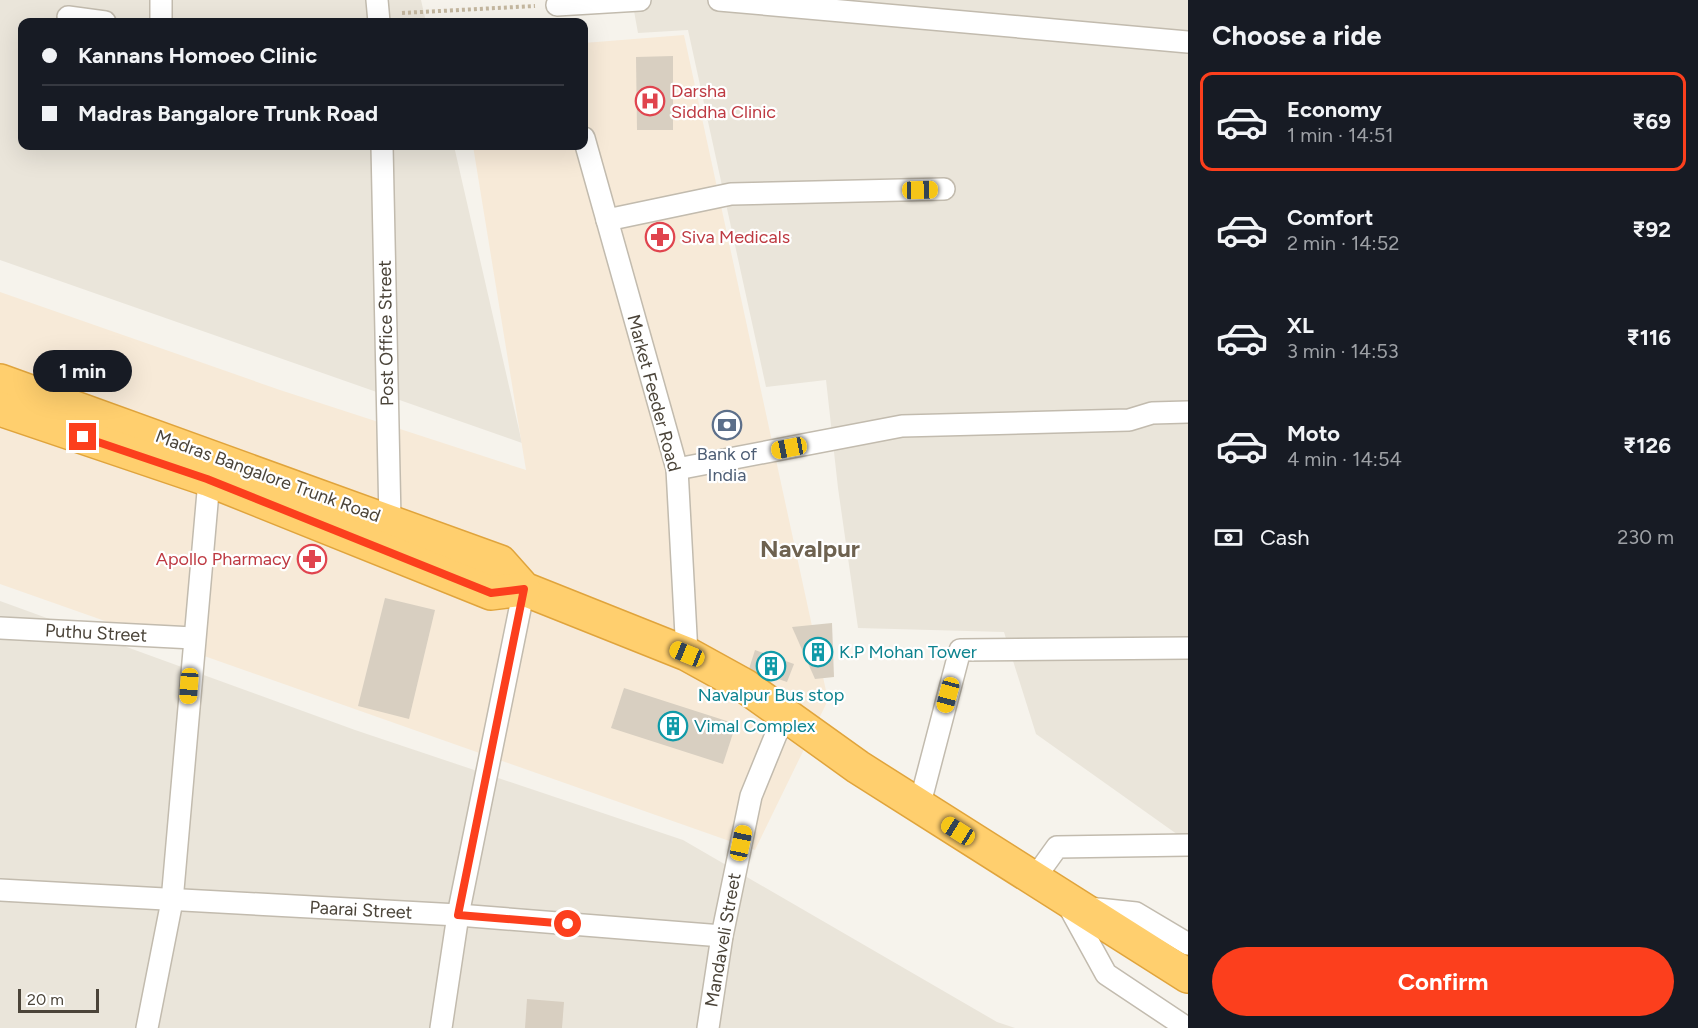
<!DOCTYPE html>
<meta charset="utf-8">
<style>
:root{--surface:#171b24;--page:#20242c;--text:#f1f3f6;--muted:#9ea1a6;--line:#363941;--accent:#fc3f1d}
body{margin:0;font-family:Figtree,sans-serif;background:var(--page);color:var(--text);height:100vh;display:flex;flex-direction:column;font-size:22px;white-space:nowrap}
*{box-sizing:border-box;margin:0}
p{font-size:20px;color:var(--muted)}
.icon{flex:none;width:33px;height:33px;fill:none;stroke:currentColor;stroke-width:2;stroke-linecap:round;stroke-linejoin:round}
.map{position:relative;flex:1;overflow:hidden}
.details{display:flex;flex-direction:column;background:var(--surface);width:510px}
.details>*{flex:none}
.hud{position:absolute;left:18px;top:18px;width:570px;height:132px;border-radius:12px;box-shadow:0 6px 24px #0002;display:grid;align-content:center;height:132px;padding:0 24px;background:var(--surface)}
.scale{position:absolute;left:18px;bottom:15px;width:81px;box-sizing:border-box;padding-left:6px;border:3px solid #4b4439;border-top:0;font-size:16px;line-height:21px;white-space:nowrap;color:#4b4439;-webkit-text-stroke:4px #fff;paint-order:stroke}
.end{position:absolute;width:27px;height:27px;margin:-14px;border:8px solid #fc3f1d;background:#fff;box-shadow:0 0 0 3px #fff}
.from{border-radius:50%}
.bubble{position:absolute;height:42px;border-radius:21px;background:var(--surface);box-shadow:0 6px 24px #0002;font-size:20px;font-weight:700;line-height:42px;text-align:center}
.car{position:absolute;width:18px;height:36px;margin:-18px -9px;border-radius:8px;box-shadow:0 0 4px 2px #0007;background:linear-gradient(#f5c518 24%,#345 0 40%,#f5c518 0 76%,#345 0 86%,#f5c518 0)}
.hud b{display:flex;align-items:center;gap:21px;height:57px;font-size:22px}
.hud b+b{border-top:2px solid var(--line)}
.hud i{width:15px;height:15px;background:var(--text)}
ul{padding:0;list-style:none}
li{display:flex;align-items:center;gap:18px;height:99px;margin:0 12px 9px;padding:0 12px;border:3px solid transparent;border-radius:12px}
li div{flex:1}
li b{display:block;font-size:22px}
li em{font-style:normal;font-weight:700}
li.selected{border-color:var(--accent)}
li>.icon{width:54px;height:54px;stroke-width:1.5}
h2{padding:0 24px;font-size:27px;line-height:72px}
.pay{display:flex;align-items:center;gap:15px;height:66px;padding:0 24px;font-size:22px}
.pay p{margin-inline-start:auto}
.button{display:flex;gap:12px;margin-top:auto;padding:12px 24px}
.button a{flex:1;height:69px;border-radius:36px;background:var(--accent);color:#fff;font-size:24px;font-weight:700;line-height:69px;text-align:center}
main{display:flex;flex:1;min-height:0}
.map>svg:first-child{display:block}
.residential{fill:#eae5da}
.commercial{fill:#f7ead8}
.building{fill:#d8cfc1}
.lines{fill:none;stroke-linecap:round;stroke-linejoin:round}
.street-casing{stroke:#c2bbae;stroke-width:24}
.highway-casing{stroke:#e0a43c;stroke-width:36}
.path{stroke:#c4b79f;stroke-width:4;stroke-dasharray:3 3;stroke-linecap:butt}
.street{stroke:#fff;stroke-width:21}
.highway{stroke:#ffcf6e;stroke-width:33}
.route{stroke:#fc3f1d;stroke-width:8}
.labels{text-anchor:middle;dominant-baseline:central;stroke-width:4.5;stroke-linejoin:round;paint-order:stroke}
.health-label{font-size:18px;fill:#be3a42;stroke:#fff;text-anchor:start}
.street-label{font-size:18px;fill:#4b4439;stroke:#fff}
.service-label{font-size:18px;fill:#4e5e75;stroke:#fff}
.culture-label{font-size:18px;fill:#0d838f;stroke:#fff;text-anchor:start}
.district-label{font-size:24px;font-weight:bold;fill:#6e6250;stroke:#fff}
</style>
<main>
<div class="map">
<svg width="1188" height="1028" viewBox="0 0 1188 1028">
<rect width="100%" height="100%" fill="#f6f3ec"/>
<g class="residential">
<polygon points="0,0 421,0 426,22 22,22 22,146 454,146 522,443 0,260"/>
<polygon points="632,0 1188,0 1188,842 1036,734 1004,632 858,628 838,488 826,380 766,387 688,30 638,33"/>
<polygon points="0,601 355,730 683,840 997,1022 1015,1028 0,1028"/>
</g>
<polygon class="commercial" points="684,35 828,700 755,850 0,584 0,292 280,390 526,470 473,146 584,146 584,43"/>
<g class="building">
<polygon points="673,56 673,130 637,130 636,57"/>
<polygon points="385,598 435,610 409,719 358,706"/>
<polygon points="832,623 834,677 815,679 792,627"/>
<polygon points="755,650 794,664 787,682 749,669"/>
<polygon points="624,688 736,724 723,764 611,728"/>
<polygon points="527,999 564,1002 562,1028 525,1028"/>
</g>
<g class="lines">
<g class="street-casing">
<g id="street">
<polyline points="161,0 161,22"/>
<polyline points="377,0 379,22"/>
<polyline points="719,0 1188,42"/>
<polyline points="557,5 640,0"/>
<polyline points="68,17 105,22"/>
<polyline points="584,138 677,469 687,654"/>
<polyline points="382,146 390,520"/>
<polyline points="607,220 731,194 944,189"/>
<polyline points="677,469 902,426 1129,420 1152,413 1188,412"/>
<polyline points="0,628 193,638"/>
<polyline points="919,807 960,650 1188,648"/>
<polyline points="1034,879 1057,847 1188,845"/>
<polyline points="0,890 458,915 722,936"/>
<polyline points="1067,903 1106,974 1187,1028"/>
<polyline points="1088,908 1136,913 1188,944"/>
<polyline points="147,1028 172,901 210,469"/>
<polyline points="441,1028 458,915 524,589"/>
<polyline points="708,1028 722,936 751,796 784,715"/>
</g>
</g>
<g class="highway-casing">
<g id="highway">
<polyline points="0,381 500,562 524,589 687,654 745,686 858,767 1188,976"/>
<polyline points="0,409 207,479 491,593 524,589"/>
</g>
</g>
<polyline class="path" points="402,13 535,6"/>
<use href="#street" class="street"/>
<use href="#highway" class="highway"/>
</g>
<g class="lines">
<polyline class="route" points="83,437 207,479 491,593 524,589 458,915 568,924"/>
</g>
<defs>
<g id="hospital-ring" transform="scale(1.5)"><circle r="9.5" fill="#fff" stroke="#e0444e" stroke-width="1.5"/><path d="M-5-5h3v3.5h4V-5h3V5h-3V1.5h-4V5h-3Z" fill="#e0444e"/></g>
<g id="pharmacy-ring" transform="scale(1.5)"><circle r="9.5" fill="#fff" stroke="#e0444e" stroke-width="1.5"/><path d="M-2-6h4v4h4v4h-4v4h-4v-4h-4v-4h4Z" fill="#e0444e"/></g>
<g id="bank-ring" transform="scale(1.5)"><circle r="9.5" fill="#fff" stroke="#5c6f8a" stroke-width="1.5"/><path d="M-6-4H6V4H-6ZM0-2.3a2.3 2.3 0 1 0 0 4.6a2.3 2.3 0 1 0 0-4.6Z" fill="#5c6f8a"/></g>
<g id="building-ring" transform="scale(1.5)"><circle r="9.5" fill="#fff" stroke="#0f9aa8" stroke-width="1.5"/><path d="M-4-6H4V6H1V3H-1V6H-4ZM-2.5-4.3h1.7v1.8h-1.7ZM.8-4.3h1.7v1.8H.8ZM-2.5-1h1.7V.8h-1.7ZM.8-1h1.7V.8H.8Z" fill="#0f9aa8"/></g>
</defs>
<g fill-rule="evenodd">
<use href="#hospital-ring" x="650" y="101"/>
<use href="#pharmacy-ring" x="660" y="237"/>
<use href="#bank-ring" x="727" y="425"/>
<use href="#pharmacy-ring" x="312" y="559"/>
<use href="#building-ring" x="818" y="652"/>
<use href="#building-ring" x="771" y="666"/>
<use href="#building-ring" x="673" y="726"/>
</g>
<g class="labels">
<g class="health-label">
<text x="671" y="91">Darsha<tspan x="671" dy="21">Siddha Clinic</tspan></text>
<text x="681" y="237">Siva Medicals</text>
<text x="291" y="559" text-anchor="end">Apollo Pharmacy</text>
</g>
<g class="street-label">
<text transform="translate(386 333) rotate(-91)">Post Office Street</text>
<text transform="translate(654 393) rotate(75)">Market Feeder Road</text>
<text transform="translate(268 476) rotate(20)">Madras Bangalore Trunk Road</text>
<text transform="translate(96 633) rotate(3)">Puthu Street</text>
<text transform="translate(361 910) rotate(3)">Paarai Street</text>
<text transform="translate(723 940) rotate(-80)">Mandaveli Street</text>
</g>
<g class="service-label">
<text x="727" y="454">Bank of<tspan x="727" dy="21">India</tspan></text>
</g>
<g class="culture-label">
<text x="839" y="652">K.P Mohan Tower</text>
<text x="771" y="695" text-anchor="middle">Navalpur Bus stop</text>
<text x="694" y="726">Vimal Complex</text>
</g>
<g class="district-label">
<text x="810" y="548">Navalpur</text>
</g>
</g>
</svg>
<div class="scale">20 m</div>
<i class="end from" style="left:568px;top:924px"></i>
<i class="end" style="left:83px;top:437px"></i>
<div class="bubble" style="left:33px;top:350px;width:99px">1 min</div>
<i class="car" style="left:920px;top:190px;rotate:89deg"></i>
<i class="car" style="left:789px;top:448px;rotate:259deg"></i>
<i class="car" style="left:687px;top:654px;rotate:292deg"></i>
<i class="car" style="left:189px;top:686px;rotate:184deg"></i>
<i class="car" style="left:948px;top:695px;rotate:195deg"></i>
<i class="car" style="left:958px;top:831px;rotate:302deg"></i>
<i class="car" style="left:741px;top:843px;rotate:12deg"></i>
<div class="hud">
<b><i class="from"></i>Kannans Homoeo Clinic</b>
<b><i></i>Madras Bangalore Trunk Road</b>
</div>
</div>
<section class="details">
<h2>Choose a ride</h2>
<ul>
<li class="selected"><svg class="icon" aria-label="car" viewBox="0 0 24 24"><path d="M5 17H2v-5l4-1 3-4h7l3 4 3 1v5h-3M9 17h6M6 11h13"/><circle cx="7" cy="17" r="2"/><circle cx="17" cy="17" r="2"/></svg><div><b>Economy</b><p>1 min · 14:51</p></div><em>₹69</em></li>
<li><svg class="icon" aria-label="car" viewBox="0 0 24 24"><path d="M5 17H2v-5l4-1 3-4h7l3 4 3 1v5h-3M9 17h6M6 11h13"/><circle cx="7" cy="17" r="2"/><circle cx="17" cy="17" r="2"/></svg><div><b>Comfort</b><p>2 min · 14:52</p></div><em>₹92</em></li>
<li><svg class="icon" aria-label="car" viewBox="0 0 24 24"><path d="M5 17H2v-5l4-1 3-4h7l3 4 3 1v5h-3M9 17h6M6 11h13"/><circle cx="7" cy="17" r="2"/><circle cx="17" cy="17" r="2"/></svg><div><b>XL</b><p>3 min · 14:53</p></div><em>₹116</em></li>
<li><svg class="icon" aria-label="car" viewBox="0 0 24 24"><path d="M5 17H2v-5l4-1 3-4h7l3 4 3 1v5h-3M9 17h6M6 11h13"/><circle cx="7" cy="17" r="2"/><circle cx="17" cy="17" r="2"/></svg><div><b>Moto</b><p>4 min · 14:54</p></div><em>₹126</em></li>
</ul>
<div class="pay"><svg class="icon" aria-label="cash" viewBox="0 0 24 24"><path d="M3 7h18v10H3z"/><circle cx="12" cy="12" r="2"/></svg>Cash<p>230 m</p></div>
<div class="button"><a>Confirm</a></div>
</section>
</main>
